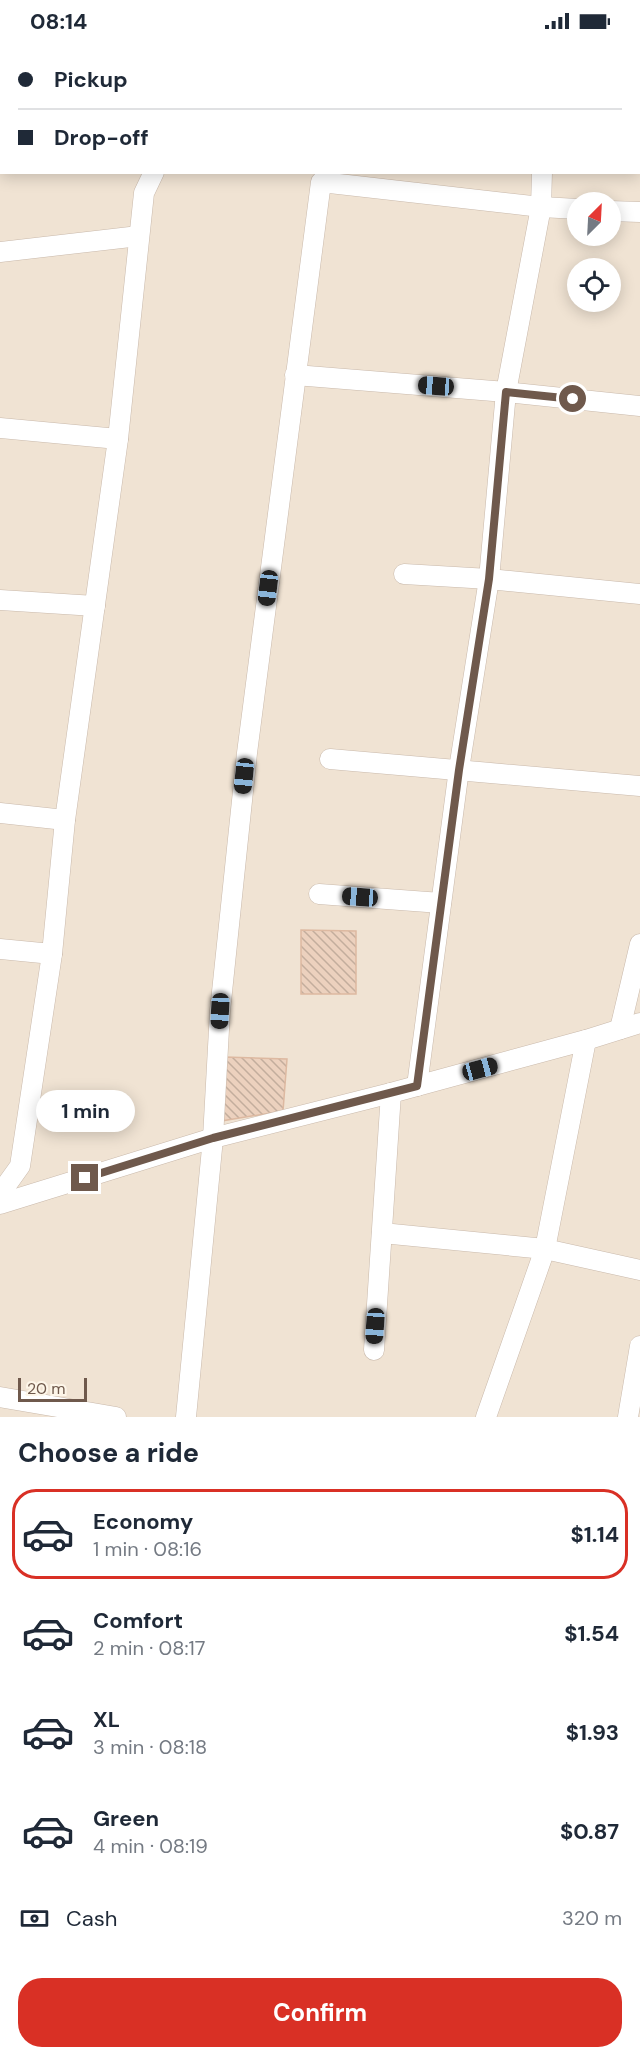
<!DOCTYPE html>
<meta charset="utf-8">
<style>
:root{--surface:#fff;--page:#f6f6f7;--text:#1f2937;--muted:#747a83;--line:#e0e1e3;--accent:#d93025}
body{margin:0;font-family:"DM Sans",sans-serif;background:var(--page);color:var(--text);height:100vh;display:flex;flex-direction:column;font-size:22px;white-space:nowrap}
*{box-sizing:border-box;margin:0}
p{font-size:20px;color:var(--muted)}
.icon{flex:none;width:33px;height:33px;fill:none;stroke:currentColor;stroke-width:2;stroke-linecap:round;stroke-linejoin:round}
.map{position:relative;height:1375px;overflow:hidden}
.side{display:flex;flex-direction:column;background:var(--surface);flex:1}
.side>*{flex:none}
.top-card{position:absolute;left:0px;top:0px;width:640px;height:132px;box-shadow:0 3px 15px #0003;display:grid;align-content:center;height:132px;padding:0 18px;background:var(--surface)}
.needle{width:39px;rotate:24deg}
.tools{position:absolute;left:567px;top:150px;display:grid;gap:12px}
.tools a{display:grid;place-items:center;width:54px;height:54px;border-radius:50%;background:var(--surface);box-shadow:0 3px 15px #0003;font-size:30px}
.scale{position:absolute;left:18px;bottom:15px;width:69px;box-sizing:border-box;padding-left:6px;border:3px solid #6f594c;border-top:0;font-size:16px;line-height:21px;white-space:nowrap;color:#6f594c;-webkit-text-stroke:4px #fdf6e9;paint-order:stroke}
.end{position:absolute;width:27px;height:27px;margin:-14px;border:8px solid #6f594c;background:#fff;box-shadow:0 0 0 3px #fff}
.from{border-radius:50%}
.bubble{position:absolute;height:42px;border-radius:21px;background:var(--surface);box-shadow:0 3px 15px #0003;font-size:20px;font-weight:700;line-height:42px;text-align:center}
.car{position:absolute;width:18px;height:36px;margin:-18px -9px;border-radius:8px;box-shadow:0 0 4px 2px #0007;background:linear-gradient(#222 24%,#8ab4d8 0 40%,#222 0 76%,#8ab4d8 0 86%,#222 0)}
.top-card b{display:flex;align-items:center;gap:21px;height:57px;font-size:22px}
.top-card b+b{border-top:2px solid var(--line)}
.top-card i{width:15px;height:15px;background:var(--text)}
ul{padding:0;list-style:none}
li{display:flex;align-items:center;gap:18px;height:90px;margin:0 12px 9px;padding:0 6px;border:3px solid transparent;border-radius:24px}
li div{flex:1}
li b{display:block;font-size:22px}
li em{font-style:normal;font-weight:700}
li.on{border-color:var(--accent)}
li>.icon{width:54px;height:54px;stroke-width:1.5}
h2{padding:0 18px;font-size:27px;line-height:72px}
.pay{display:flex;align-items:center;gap:15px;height:66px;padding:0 18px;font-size:22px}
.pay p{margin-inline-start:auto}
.primary-button{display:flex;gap:12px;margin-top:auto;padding:12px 18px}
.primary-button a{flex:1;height:69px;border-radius:24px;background:var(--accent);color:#fff;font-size:24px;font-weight:700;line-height:69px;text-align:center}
.status{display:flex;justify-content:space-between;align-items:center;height:42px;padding:0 30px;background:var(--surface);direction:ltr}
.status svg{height:16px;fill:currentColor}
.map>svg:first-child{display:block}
.residential{fill:#f0e3d3;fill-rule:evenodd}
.building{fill:url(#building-back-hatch);stroke:#ddb9a1;stroke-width:1.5}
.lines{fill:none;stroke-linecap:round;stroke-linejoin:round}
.minor-casing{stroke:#c9b9ab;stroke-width:21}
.minor{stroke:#fff;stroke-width:20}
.route{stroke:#6f594c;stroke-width:8}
</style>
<div class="status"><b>08:14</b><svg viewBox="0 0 49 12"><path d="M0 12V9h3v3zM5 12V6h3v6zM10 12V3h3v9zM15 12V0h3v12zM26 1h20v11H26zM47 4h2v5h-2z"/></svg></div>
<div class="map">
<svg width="640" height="1375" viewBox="0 0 640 1375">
<defs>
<pattern id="building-back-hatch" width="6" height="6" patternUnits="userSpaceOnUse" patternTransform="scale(1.5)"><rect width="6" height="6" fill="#ecd1be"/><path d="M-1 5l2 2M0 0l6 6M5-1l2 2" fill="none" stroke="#c3ad9d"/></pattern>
</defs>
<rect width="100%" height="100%" fill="#f9f2e4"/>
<path class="residential" d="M0,0H640V1375H0ZM2,2H639V130H2ZM578,160H610V194H578ZM578,226H610V260H578Z"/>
<g class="building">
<polygon points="301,888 356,889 356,952 301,952"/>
<polygon points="225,1015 287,1017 283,1069 221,1079"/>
</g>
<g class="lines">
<g class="minor-casing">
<g id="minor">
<polyline points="544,0 544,2"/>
<polyline points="49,2 57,0"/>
<polyline points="189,2 189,0"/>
<polyline points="0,11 2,11"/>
<polyline points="610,169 640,170"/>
<polyline points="0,210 139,194"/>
<polyline points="295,333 506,350 640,364"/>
<polyline points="0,386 118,397"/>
<polyline points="404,532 489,537 640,552"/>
<polyline points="0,558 95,564"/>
<polyline points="330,717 640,744"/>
<polyline points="0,771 65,778"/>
<polyline points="319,852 441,861"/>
<polyline points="0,907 52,912"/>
<polyline points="620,987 640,902"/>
<polyline points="417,1044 459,727 489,537 506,350 541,165 542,130"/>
<polyline points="0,1152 20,1124 52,912 65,778 118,397 144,151 154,130"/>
<polyline points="0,1162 213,1096 391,1051 586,998 640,981"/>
<polyline points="382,1191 545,1207 640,1228"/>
<polyline points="374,1308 391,1051"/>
<polyline points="0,1355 116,1375"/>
<polyline points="186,1375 213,1096 220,969 247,711 321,140 541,165 578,167"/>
<polyline points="486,1375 545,1207 586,998"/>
<polyline points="628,1375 640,1304"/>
</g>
</g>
<use href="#minor" class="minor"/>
</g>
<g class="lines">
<polyline class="route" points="85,1136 213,1096 417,1044 459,728 489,537 506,350 573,357"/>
</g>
</svg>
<div class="tools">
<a><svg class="needle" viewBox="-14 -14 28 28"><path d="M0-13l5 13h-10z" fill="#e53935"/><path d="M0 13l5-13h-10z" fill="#747a83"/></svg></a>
<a><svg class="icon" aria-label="locate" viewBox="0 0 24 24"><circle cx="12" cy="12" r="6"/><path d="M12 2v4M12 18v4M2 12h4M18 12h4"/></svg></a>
</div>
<div class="scale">20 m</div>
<i class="end from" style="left:573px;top:357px"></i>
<i class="end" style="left:85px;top:1136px"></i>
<div class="bubble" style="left:36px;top:1048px;width:99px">1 min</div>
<i class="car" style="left:436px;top:344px;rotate:274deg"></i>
<i class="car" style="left:268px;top:546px;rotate:187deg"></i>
<i class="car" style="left:244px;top:734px;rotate:186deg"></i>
<i class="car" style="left:360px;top:855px;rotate:274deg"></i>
<i class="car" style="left:220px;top:969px;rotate:183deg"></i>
<i class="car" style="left:480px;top:1027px;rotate:75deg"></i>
<i class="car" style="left:375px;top:1284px;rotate:184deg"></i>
<div class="top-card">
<b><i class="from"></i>Pickup</b>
<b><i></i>Drop-off</b>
</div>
</div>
<section class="side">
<h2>Choose a ride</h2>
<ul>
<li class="on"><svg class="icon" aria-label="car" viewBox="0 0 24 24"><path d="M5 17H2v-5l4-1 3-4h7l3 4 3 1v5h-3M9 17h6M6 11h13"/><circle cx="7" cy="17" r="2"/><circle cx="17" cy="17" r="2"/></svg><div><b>Economy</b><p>1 min · 08:16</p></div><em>$1.14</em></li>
<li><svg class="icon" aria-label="car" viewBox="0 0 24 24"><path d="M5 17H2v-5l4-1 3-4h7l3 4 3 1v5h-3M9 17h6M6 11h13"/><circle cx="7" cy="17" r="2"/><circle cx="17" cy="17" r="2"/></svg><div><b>Comfort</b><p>2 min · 08:17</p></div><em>$1.54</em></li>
<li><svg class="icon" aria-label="car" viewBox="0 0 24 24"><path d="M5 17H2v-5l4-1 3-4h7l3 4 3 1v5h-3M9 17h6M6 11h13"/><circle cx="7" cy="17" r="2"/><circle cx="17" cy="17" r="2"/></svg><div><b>XL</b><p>3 min · 08:18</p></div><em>$1.93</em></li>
<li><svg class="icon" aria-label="car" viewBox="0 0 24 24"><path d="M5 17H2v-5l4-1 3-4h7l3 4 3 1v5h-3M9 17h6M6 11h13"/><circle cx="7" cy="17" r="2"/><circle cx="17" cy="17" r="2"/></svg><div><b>Green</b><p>4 min · 08:19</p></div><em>$0.87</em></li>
</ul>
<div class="pay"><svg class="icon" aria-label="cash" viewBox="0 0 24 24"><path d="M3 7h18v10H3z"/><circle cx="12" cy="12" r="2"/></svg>Cash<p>320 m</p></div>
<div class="primary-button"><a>Confirm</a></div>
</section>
